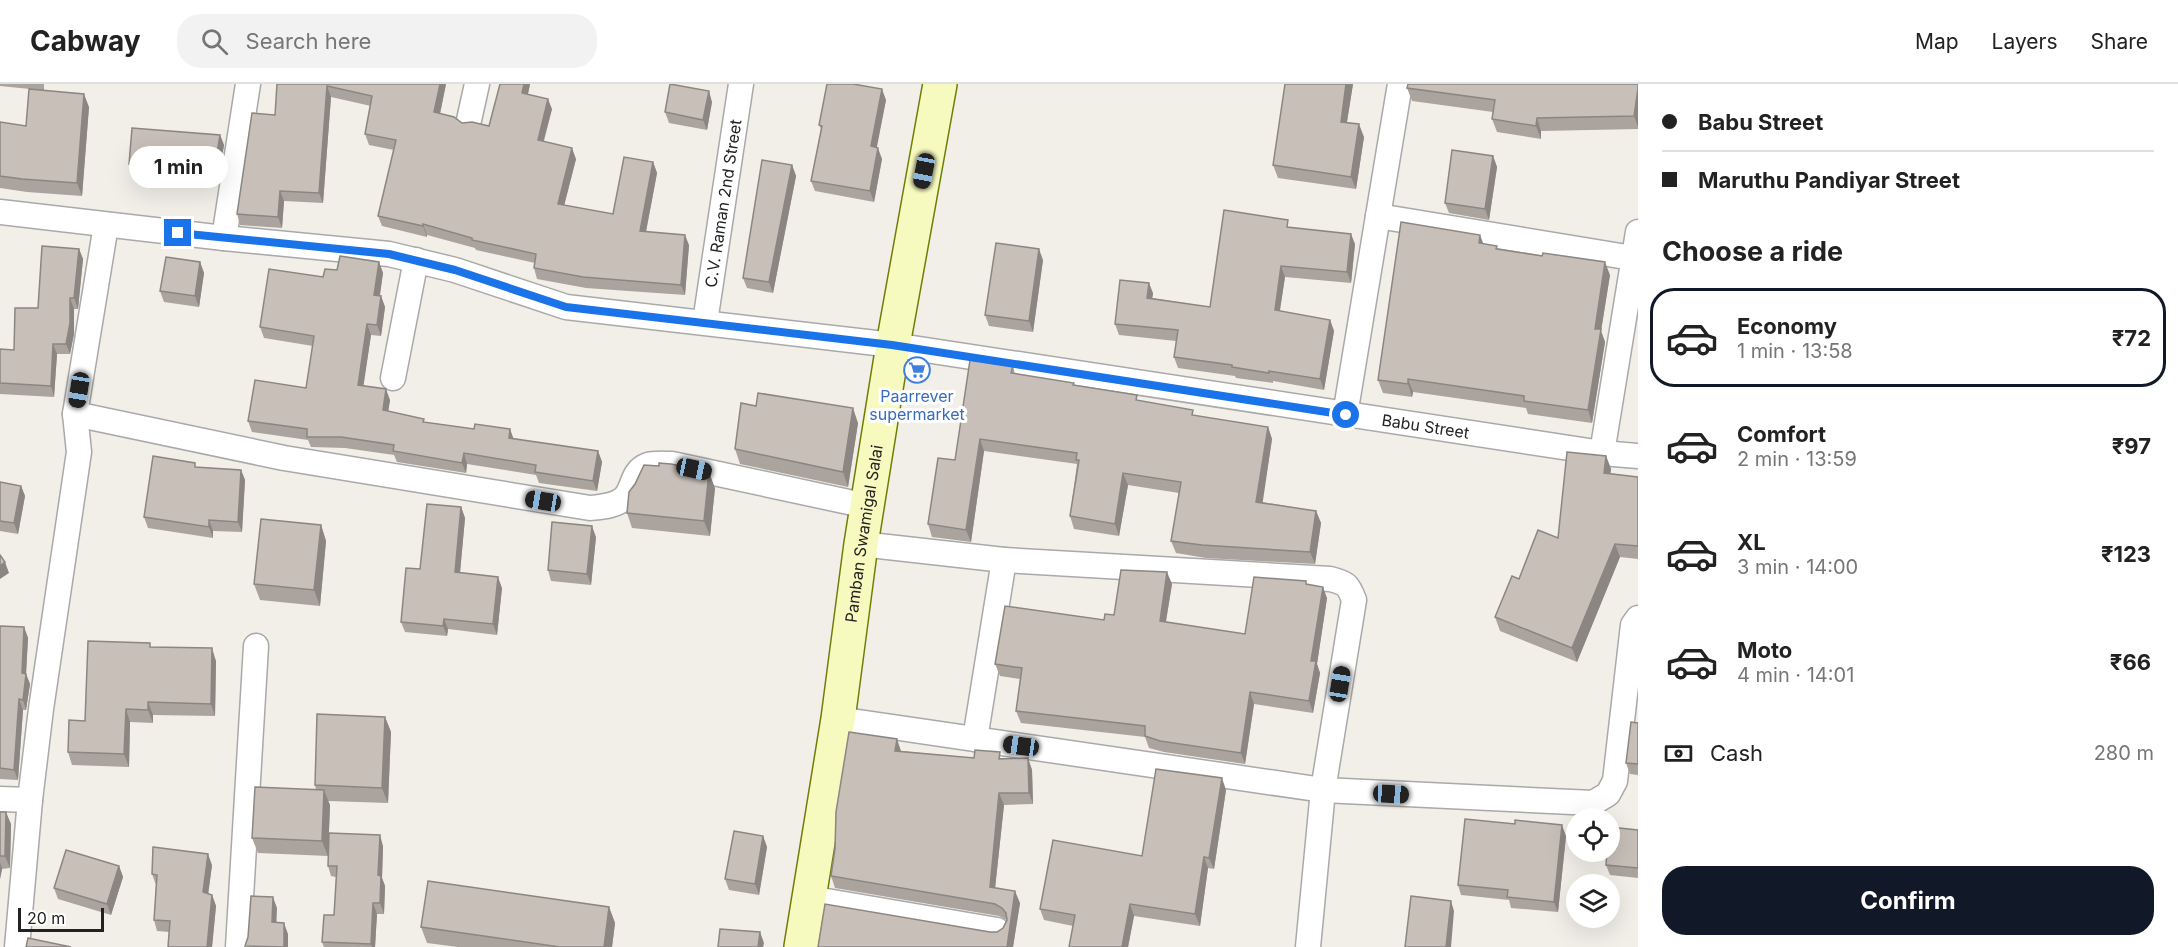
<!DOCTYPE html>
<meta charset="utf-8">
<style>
:root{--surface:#fff;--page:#f2f2f2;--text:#222;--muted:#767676;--line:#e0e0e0;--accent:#111827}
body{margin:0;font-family:Inter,sans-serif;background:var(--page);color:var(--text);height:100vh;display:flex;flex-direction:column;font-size:22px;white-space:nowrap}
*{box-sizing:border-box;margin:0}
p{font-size:20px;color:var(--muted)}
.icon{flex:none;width:33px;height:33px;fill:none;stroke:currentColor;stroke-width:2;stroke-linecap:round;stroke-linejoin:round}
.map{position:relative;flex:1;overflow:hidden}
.details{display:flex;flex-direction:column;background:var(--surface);width:540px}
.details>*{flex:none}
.banner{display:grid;align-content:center;height:132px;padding:0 24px;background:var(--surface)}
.fabs{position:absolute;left:1566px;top:724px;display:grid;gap:12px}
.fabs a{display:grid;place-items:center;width:54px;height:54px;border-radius:50%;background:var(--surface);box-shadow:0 6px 24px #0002;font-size:30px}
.scale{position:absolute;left:18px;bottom:15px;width:86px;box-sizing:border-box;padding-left:6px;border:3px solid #222;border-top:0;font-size:16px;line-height:21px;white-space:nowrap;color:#222;-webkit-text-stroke:4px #fff;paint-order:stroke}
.end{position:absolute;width:27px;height:27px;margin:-14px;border:8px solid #1a73e8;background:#fff;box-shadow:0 0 0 3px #fff}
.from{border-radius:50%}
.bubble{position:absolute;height:42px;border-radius:21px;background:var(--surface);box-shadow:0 6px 24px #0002;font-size:20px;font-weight:700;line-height:42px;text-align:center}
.car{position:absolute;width:18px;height:36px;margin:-18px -9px;border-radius:8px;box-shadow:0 0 4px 2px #0007;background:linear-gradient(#222 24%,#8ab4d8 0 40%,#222 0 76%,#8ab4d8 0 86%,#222 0)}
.banner b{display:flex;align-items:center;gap:21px;height:57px;font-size:22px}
.banner b+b{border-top:2px solid var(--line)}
.banner i{width:15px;height:15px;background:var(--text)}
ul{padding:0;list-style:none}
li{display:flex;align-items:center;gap:18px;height:99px;margin:0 12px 9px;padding:0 12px;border:3px solid transparent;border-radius:24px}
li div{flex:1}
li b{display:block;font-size:22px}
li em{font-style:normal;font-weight:700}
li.current{border-color:var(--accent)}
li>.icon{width:54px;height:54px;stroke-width:1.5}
h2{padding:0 24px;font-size:27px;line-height:72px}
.pay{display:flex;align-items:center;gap:15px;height:66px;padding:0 24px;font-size:22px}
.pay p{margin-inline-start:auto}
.button{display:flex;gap:12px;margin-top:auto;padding:12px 24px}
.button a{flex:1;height:69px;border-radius:24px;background:var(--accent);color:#fff;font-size:24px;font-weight:700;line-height:69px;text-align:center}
header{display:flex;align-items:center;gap:36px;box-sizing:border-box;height:84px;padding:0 30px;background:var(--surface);border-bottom:2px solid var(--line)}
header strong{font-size:28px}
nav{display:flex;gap:33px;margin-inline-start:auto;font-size:21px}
.search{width:420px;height:54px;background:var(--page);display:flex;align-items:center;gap:15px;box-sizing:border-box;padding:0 21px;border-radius:24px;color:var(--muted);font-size:22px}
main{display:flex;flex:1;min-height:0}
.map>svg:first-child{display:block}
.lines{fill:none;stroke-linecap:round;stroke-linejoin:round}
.street-casing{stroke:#a9a9a9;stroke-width:27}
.secondary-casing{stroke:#707d05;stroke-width:36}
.street{stroke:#fff;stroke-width:24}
.secondary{stroke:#f7fabf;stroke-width:33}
.wall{fill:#aba49e}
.shaded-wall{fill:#8b8681}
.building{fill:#c7bfb8;stroke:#8b8681;stroke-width:1.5}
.route{stroke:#1a73e8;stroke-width:8}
.labels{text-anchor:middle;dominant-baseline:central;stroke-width:6;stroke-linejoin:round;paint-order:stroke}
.street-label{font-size:16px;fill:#222;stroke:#fff}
.shop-label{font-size:16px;fill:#366cbe;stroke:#fff}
</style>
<header>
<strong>Cabway</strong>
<div class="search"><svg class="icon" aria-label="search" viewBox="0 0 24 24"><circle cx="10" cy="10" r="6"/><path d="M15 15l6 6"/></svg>Search here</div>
<nav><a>Map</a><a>Layers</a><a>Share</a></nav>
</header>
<main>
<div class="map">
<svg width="1638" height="863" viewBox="0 0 1638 863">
<rect width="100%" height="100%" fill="#f2efe9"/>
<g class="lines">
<g class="street-casing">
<g id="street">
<polyline points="469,36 477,0"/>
<path id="s1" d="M0,128L224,154L389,170L455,186L566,223L893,261L1602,369L1638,372"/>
<polyline points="1378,132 1400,0"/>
<polyline points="224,154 248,0"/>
<path id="s2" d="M705,238L741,0"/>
<polyline points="393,294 416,176"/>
<path d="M75,330L284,374L590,424C602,423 618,422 626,412C634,402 632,387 648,381C654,379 665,380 672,380L867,422"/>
<polyline points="1345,331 1378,132 1638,175"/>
<polyline points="1602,369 1638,148"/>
<polyline points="861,460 1004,476 975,655"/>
<path d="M1004,476L1330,495C1346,499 1348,500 1354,516L1323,706L1308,863"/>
<polyline points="838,635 1323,706 1593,719 1608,710 1615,697 1633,541 1638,534"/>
<polyline points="0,715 30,716"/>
<polyline points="809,814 997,846"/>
<polyline points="17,863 30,716 41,625 79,368 75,330 106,141"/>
<polyline points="238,863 256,562"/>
</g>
</g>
<g class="secondary-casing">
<g id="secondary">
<path id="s3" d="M801,863L838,635L861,460L893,261L940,0"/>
</g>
</g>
<use href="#street" class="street"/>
<use href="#secondary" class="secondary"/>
</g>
<g class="wall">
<polygon points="0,0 44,0 44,6 89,23 82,112 27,108 0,104 0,38 26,42 40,6 0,2"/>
<polygon points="277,0 446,0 440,30 462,39 489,42 500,0 530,0 528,10 552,25 544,57 576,75 564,121 613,130 653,78 657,89 646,148 689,161 685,211 586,204 537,195 534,184 535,179 476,166 475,164 427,151 427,153 382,142 378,132 394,66 369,61 365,50 371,22 331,13 323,119 284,117 282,144 240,141 237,130 275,31"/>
<polygon points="1353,0 1347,38 1364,53 1356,105 1278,94 1273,81"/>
<polygon points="1638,0 1638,45 1541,47 1541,55 1497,48 1492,35 1493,28 1412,17 1407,4"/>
<polygon points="886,16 876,64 882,75 874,118 815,107 811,97 821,45 819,41"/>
<polygon points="712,18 707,46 669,39 665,28"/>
<polygon points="220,51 224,61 218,97 133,91 129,80"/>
<polygon points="1493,72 1497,83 1489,136 1449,129 1445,119"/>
<polygon points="792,81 796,92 773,209 747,204 743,194"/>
<polygon points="1291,144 1355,160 1351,199 1285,193 1280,227 1330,236 1334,247 1324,306 1273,297 1273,299 1236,294 1235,292 1178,284 1174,273 1176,257 1119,251 1115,240 1153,209 1152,214 1210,223"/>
<polygon points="1483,160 1498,166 1610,191 1601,247 1605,258 1592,339 1528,330 1526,324 1413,308 1412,313 1383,309 1378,296"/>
<polygon points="79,165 83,175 78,225 74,225 74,250 70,270 57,270 54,313 0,310 0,265 14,266 38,224"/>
<polygon points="1043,176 1033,248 989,242 985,231"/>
<polygon points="200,178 204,189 199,223 164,218 160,207"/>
<polygon points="379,178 383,189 380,212 381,212 385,223 381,252 371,251 363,302 390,316 388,327 425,338 474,345 510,345 513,355 598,367 602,378 597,407 539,399 536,391 467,380 466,389 397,378 394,371 345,364 311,363 308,356 252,348 248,337 306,304 313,262 264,254 260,243 323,193 337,186"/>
<polygon points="1013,282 1015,290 1075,301 1196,332 1268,343 1272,355 1262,418 1316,427 1321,439 1315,480 1206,474 1176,469 1171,457 1179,409 1128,401 1119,452 1074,445 1070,432 1077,380 984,367 971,458 932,453 928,440 955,376"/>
<polygon points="756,322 858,339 848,403 740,380 735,365"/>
<polygon points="1606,372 1611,385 1610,390 1638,393 1638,475 1620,473 1577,578 1500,547 1495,533 1519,495 1558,454"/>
<polygon points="197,383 241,386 245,396 242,448 213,447 213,454 148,444 144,433"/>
<polygon points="0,398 21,402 25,412 18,450 0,447"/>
<polygon points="715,404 710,452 632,444 627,429"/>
<polygon points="461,423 465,434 460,489 502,504 497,551 448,545 447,552 405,548 401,538 420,485"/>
<polygon points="321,441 326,457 320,522 260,516 254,500"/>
<polygon points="596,453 591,501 551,497 548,486"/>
<polygon points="1172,500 1166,538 1245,550 1308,500 1327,514 1317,580 1320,589 1313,629 1254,620 1245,680 1164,668 1149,664 1145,653 1021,639 1016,627 1020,595 1000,592 995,580 1114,531"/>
<polygon points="0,542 24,543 28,554 26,590 30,600 26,626 23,626 18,696 0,695"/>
<polygon points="152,563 216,577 215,632 153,631 153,639 130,638 129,683 72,681 68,668 85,637"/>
<polygon points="385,633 391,648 388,719 328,717 330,721 328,772 258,769 252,754 316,706 315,701"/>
<polygon points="1638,639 1638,691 1630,690 1626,679"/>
<polygon points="901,667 974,674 1028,674 1032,686 1033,720 1004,721 995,804 1020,819 1013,863 990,848 997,848 1003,844 1007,836 999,832 835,804 831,792"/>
<polygon points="1226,706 1214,785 1208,784 1200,842 1134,832 1128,863 1069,863 1073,842 1044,836 1040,825 1142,772"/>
<polygon points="0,728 11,740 10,784 2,785 0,795"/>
<polygon points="1638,746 1638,794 1610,791 1606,781"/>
<polygon points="763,752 767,763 759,811 729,806 725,795"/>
<polygon points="1566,752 1558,828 1511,824 1509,816 1461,811 1458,801"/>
<polygon points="383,762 382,794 385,802 384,830 377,830 375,863 324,863 322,858 334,831 336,793 331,792 328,782"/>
<polygon points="212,781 208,810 212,811 216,822 212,863 168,863 169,848 157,847 154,836 156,801 152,790"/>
<polygon points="119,782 123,793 111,831 58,815 54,804"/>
<polygon points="609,823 615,839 612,863 458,863 427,859 421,843"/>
</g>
<g class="shaded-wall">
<polygon points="440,0 446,0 438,39 434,28"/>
<polygon points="524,0 530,0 526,19 522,9"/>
<polygon points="1346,0 1353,0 1345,50 1341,38"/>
<polygon points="327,2 331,13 323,119 319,109"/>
<polygon points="1638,4 1638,43 1634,32"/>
<polygon points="882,5 886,16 875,73 871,62"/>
<polygon points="709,7 712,18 707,46 703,36"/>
<polygon points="84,10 89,23 82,112 77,99"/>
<polygon points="548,15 552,25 541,66 538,56"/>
<polygon points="1537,34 1541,47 1541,55 1536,42"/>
<polygon points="1359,40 1364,53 1356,105 1351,93"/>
<polygon points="220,51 224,61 218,97 214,87"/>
<polygon points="572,64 576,75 562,130 558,120"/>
<polygon points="878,64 882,75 874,118 870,107"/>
<polygon points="1493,72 1497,83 1489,136 1485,125"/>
<polygon points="653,78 657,89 644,158 640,147"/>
<polygon points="792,81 796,92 773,209 769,198"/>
<polygon points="280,107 284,117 282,144 278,133"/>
<polygon points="423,140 427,151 427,153 423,142"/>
<polygon points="1351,150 1355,160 1351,199 1347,188"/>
<polygon points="685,151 689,161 685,211 681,201"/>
<polygon points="1480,151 1485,164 1479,159"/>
<polygon points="79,165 83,175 78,225 74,214"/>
<polygon points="1039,165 1043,176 1033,248 1029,237"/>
<polygon points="200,178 204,189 199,223 195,212"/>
<polygon points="379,178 383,189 378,222 374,211"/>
<polygon points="1605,178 1610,191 1601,247 1605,258 1592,339 1588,326 1595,245"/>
<polygon points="1281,182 1285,193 1278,237 1275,226"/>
<polygon points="1149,199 1153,209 1151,224 1147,214"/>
<polygon points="381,212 385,223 381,252 377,241"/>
<polygon points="70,214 74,225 74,250 70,270 66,260"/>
<polygon points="1330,236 1334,247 1324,306 1320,295"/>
<polygon points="367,240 371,251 362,312 358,301"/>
<polygon points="53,260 57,270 54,313 51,302"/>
<polygon points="1408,295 1413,308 1412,313 1408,300"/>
<polygon points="386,305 390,316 387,336 383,326"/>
<polygon points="853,324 858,339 848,403 843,388"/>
<polygon points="1268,343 1272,355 1261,430 1256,418"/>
<polygon points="510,345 514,356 509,354"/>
<polygon points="980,355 984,367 971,458 966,446"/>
<polygon points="598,367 602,378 597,407 593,397"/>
<polygon points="464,369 467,380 466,389 462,379"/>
<polygon points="1606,372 1611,385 1609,403 1604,389"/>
<polygon points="241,386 245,396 242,448 238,438"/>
<polygon points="709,388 715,404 710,452 704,437"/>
<polygon points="1123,389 1128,401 1119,452 1115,440"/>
<polygon points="21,402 25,412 18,450 14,439"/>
<polygon points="461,423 465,434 459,499 455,488"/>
<polygon points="1316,427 1321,439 1315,480 1310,468"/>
<polygon points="209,436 213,447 213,454 209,443"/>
<polygon points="321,441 326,457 320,522 314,506"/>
<polygon points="592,442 596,453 591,501 587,490"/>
<polygon points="1615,460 1620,473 1577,578 1572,564"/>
<polygon points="5,478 9,489 0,495 0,482"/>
<polygon points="1167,488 1172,500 1164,548 1160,537"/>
<polygon points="498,493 502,504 497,551 493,540"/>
<polygon points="1323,503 1327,514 1317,580 1320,589 1313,629 1309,617 1311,577"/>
<polygon points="444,535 448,545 447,552 443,542"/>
<polygon points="24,543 28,554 26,590 30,600 26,626 23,616 22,589"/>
<polygon points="212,564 216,577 215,632 211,620"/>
<polygon points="1250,608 1254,620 1245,680 1241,669"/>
<polygon points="19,615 23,626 18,696 14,686"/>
<polygon points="148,618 153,631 153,639 148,626"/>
<polygon points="126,625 130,638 129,683 124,670"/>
<polygon points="385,633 391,648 388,719 382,704"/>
<polygon points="897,655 901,667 895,667"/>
<polygon points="1028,674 1032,686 1033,720 1029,709"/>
<polygon points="1222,694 1226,706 1214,785 1209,774"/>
<polygon points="324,706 330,721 328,772 322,757"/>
<polygon points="999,709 1004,721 994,814 990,803"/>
<polygon points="6,728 11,740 10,784 5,772"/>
<polygon points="1562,741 1566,752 1558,828 1554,818"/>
<polygon points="380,751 383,762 382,794 385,802 384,830 380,819 378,791"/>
<polygon points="763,752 767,763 759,811 755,800"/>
<polygon points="208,770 212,781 207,819 203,808"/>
<polygon points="1204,773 1208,784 1200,842 1195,830"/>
<polygon points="0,778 2,785 0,795"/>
<polygon points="119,782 123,793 111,831 107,820"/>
<polygon points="1015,807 1020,819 1013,863 1007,863"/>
<polygon points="212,811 216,822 212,863 207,863"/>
<polygon points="273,813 277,824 276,849 272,838"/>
<polygon points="1451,817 1454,827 1451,863 1446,863"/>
<polygon points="373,819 377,830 375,863 372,863 371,860"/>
<polygon points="1130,820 1134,832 1128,863 1122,863"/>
<polygon points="609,823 615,839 612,863 604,863"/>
<polygon points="284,839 288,850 288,863 284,863"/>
<polygon points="760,848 764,859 763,863 758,863"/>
</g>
<g class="building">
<polygon points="277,0 440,0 434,28 454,33 462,39 472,38 489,42 500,0 524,0 522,9 548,15 538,56 572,64 558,120 613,130 624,73 653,78 640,147 685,151 681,201 583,193 534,184 536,170 472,156 472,154 423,140 423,142 378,132 396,56 365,50 372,12 327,2 319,109 280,107 278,133 237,130 252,29 275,31"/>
<polygon points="670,0 709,7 703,36 665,28"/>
<polygon points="827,0 853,0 882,5 871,62 878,64 870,107 811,97 822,42 819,41"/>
<polygon points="1285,0 1346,0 1341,38 1359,40 1351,93 1273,81"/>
<polygon points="1408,0 1638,0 1638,4 1634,32 1537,34 1536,42 1492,35 1495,16 1407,4"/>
<polygon points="29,5 84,10 77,99 22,95 0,92 0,38 26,42"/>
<polygon points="132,44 220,51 214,87 129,80"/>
<polygon points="1452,66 1493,72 1485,125 1445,119"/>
<polygon points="762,76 792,81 769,198 743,194"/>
<polygon points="1224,126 1288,136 1287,143 1351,150 1347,188 1281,182 1275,226 1330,236 1320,295 1269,287 1269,289 1232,283 1232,281 1174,273 1178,246 1115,240 1120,196 1149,199 1147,214 1210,223"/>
<polygon points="1401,138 1480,151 1479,159 1497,162 1496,165 1542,172 1543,169 1605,178 1595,245 1601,245 1588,326 1524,317 1524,312 1408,295 1408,300 1378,296"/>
<polygon points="996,159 1039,165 1029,237 985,231"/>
<polygon points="42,162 79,165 74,214 70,214 70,239 66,260 53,260 51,302 0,299 0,265 14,266 15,224 38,224"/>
<polygon points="340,172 379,178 374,211 381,212 377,241 367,240 358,301 386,305 383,326 424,335 423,338 474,345 475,340 510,345 509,354 598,367 593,397 535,388 536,381 464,369 462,379 393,367 394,361 341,353 307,353 307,345 248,337 255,296 306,304 314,252 260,243 269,185 323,193 325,185 337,186"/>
<polygon points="166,173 200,178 195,212 160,207"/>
<polygon points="970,276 1013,282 1011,289 1074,299 1073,301 1137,311 1136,316 1193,326 1192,331 1268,343 1256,418 1316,427 1310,468 1202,461 1171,457 1181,398 1123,389 1115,440 1070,432 1079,376 1076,376 1077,369 980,355 966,446 928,440 938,374 955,376"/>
<polygon points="758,309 853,324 843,388 735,365 741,319 756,322"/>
<polygon points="1567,368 1606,372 1604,389 1638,393 1638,462 1615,460 1572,564 1495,533 1512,492 1519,495 1538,446 1558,454"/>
<polygon points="153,372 195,379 195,383 241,386 238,438 209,436 209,443 144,433"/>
<polygon points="659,379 671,380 709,388 704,437 627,429 629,408 635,400 644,381 659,382"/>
<polygon points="0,398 21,402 14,439 0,437"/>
<polygon points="427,420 461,423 455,488 498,493 493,540 444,535 443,542 401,538 406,484 420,485"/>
<polygon points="261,435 321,441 314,506 254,500"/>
<polygon points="552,438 592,442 587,490 548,486"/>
<polygon points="0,471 5,478 0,482"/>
<polygon points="1121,486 1167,488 1160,537 1245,550 1254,493 1306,497 1306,500 1323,503 1311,577 1316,577 1309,617 1250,608 1241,669 1160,657 1145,652 1145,642 1016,627 1022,584 995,580 1005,522 1104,536 1105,530 1114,531"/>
<polygon points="0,542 24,543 22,589 26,590 23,616 19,615 14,686 0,684"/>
<polygon points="88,557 150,559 150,563 212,564 211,620 148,618 148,626 126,625 124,670 68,668 69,636 85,637"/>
<polygon points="317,630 385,633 382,704 315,701"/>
<polygon points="1631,638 1638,639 1638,680 1626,679"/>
<polygon points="849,648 897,655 895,667 974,674 975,666 1000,668 999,675 1028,674 1029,709 999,709 990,803 1015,807 1007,863 818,863 825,820 990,848 997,848 1003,844 1007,836 1006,829 1002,824 995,820 831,792 835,765 836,728"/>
<polygon points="1156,685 1222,694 1209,774 1204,773 1195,830 1130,820 1122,863 1069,863 1075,831 1040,825 1053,756 1142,772"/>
<polygon points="255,703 324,706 322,757 252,754"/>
<polygon points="0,728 6,728 5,772 0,772"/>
<polygon points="1465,735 1515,740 1515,736 1562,741 1554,818 1507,813 1508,806 1458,801"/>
<polygon points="1610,743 1638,746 1638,784 1606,781 1607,768 1610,768"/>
<polygon points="734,747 763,752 755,800 725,795"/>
<polygon points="329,749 380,751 378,791 381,792 380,819 373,819 371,860 322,858 324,831 334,831 337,782 328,782"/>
<polygon points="153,763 208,770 203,808 212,811 207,863 168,863 170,837 154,836 157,791 152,790"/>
<polygon points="66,766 119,782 107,820 54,804"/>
<polygon points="428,797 609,823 604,863 560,863 421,843"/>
<polygon points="251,812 273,813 272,838 284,839 284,863 245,862 248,853"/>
<polygon points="1411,812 1451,817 1446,863 1405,863"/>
<polygon points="720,845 760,848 758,863 718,863"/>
<polygon points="28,854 71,863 26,863"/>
</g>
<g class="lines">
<polyline class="route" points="178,149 389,170 455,186 566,223 892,261 1346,331"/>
</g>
<defs>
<g id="supermarket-ring" transform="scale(1.35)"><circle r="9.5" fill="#fff" stroke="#3f7fe0" stroke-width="1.5"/><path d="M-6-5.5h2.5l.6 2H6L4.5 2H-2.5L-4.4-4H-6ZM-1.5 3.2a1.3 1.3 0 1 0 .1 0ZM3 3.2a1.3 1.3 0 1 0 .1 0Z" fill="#3f7fe0"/></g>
</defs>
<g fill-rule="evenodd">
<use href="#supermarket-ring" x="917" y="286"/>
</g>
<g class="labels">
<g class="street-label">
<text stroke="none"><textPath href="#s2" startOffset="120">C.V. Raman 2nd Street</textPath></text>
<text stroke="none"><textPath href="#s1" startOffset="1444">Babu Street</textPath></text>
<text stroke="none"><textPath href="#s3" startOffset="418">Pamban Swamigal Salai</textPath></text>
</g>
<g class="shop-label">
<text x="917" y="312">Paarrever<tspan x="917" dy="18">supermarket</tspan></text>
</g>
</g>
</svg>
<div class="fabs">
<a><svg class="icon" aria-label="locate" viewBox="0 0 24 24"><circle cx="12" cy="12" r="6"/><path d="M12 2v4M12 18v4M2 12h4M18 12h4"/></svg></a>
<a><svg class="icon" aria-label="layers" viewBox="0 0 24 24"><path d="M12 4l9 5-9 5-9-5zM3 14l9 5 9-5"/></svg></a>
</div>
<div class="scale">20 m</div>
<i class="end from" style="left:1346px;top:331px"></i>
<i class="end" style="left:178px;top:149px"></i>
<div class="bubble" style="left:129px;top:62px;width:99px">1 min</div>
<i class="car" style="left:924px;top:87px;rotate:191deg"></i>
<i class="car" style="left:79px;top:306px;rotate:189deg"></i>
<i class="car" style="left:694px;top:385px;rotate:102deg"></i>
<i class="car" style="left:543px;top:417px;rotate:279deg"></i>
<i class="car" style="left:1340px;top:600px;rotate:9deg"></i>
<i class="car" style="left:1021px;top:662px;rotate:278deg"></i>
<i class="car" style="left:1391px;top:710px;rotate:93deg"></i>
</div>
<section class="details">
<div class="banner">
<b><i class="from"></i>Babu Street</b>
<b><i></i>Maruthu Pandiyar Street</b>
</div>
<h2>Choose a ride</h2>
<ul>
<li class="current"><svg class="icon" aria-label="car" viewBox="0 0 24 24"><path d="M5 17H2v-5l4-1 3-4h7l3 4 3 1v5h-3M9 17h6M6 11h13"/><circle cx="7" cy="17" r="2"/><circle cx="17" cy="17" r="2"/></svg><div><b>Economy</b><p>1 min · 13:58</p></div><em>₹72</em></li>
<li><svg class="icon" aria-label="car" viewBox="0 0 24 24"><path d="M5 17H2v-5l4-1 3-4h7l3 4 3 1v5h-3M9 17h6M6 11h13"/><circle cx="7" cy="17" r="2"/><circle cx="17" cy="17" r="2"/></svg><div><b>Comfort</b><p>2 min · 13:59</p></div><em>₹97</em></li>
<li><svg class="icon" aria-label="car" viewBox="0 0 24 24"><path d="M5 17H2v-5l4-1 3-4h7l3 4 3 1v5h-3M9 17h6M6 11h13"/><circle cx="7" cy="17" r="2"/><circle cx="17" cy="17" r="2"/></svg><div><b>XL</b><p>3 min · 14:00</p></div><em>₹123</em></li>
<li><svg class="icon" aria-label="car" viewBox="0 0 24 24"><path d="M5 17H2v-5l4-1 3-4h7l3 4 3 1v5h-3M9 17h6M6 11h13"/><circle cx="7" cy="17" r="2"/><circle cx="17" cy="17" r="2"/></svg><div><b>Moto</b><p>4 min · 14:01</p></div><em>₹66</em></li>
</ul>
<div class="pay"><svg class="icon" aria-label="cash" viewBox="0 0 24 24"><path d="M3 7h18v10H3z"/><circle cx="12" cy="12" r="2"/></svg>Cash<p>280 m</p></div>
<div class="button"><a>Confirm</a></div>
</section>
</main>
